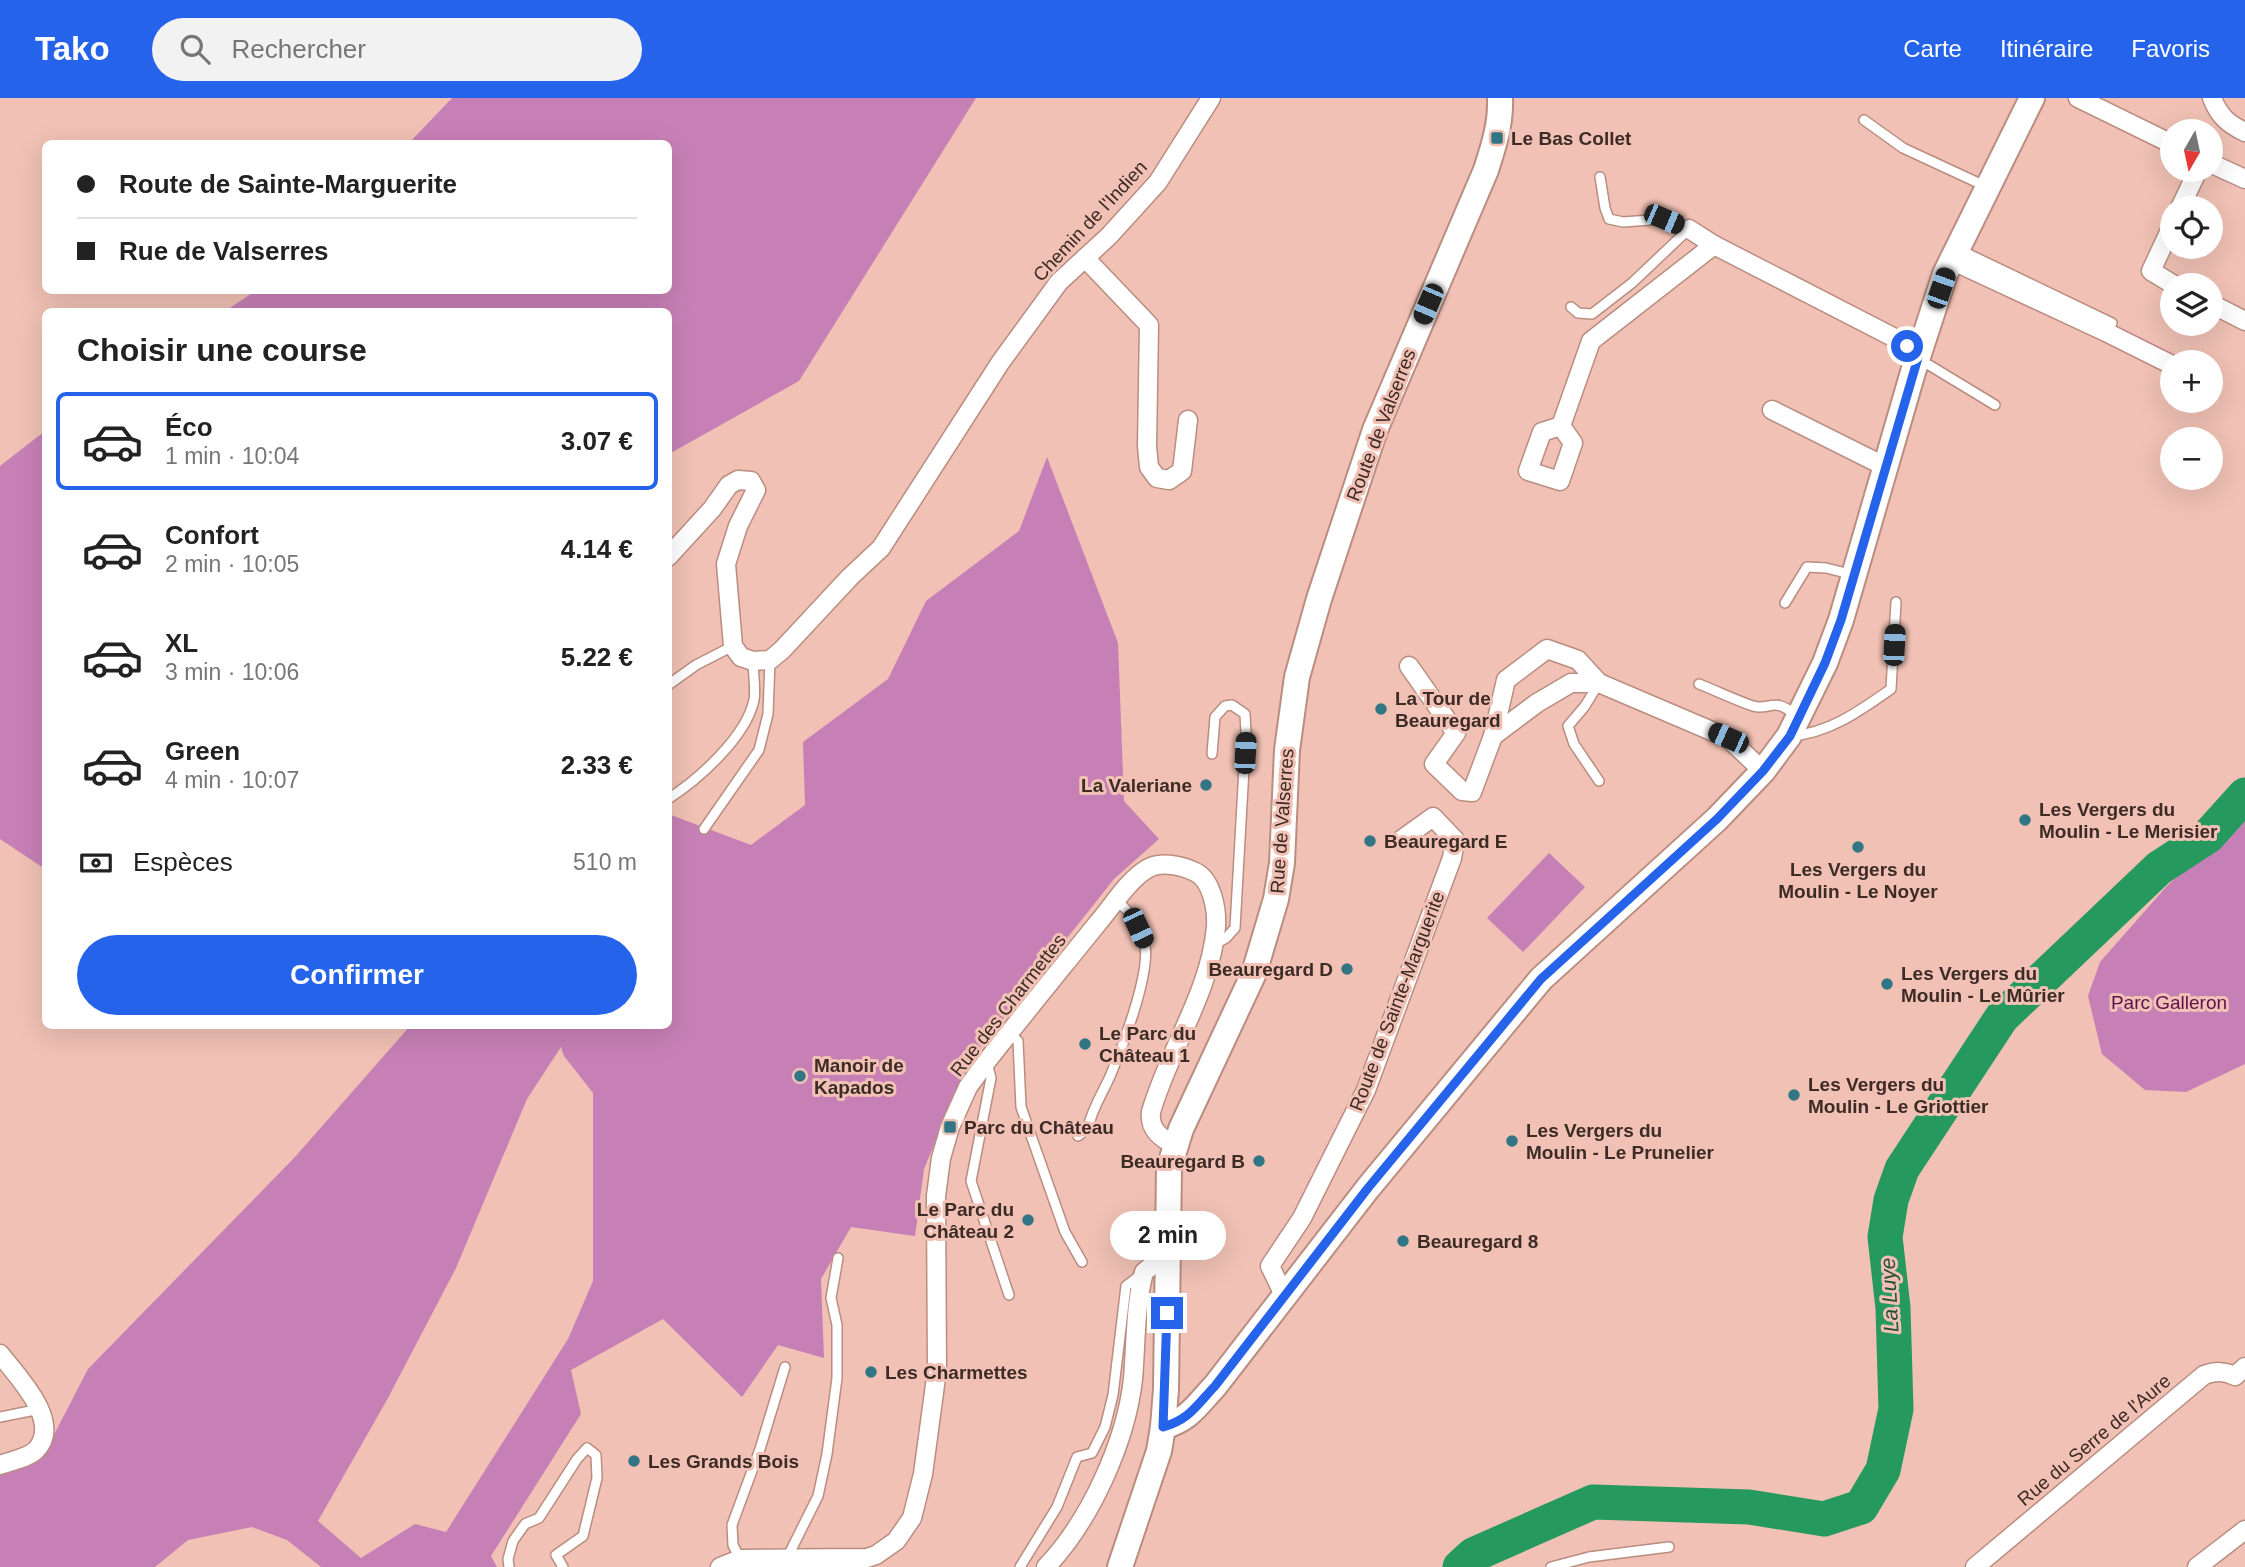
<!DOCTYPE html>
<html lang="fr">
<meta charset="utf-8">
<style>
:root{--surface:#fff;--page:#f2f2f2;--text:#222;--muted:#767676;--line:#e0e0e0;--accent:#2563eb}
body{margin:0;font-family:Helvetica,sans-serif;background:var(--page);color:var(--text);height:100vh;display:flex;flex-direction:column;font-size:26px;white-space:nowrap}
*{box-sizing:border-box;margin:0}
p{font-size:23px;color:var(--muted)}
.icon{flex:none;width:38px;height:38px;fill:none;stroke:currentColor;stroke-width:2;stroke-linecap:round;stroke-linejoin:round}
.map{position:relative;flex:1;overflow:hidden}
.drawer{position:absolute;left:42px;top:210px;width:630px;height:721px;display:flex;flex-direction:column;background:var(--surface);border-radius:10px;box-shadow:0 7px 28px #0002}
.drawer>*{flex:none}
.top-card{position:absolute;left:42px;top:42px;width:630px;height:154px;border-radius:10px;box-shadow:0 7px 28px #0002;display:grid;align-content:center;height:154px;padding:0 35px;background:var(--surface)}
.needle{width:46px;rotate:189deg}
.tools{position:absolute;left:2160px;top:21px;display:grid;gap:14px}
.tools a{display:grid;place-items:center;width:63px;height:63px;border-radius:50%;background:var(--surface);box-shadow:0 7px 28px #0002;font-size:35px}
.end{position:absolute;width:32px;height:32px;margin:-16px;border:9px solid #2563eb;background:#fff;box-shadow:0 0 0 4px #fff}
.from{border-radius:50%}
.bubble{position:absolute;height:49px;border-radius:24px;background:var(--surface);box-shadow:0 7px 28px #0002;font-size:23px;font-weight:700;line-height:49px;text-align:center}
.car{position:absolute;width:21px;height:42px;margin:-21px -10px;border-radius:9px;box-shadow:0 0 5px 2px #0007;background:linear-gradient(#222 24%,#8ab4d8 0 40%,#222 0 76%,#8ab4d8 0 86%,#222 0)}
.top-card b{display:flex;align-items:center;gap:24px;height:66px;font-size:26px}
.top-card b+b{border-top:2px solid var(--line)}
.top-card i{width:18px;height:18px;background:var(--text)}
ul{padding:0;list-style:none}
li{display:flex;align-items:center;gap:21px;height:98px;margin:0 14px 10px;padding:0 21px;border:4px solid transparent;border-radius:10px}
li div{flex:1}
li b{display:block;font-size:26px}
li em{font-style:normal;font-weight:700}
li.current{border-color:var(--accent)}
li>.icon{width:63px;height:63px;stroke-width:1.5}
h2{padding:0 35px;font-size:32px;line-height:84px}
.pay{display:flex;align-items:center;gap:18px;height:77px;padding:0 35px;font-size:26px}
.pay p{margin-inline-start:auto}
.action{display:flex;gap:14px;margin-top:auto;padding:14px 35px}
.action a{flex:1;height:80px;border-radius:42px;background:var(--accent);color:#fff;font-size:28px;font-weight:700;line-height:80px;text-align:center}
header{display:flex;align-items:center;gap:42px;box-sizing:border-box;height:98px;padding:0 35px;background:var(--accent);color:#fff}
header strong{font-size:33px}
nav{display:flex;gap:38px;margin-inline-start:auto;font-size:24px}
.search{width:490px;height:63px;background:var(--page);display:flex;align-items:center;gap:18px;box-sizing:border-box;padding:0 24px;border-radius:38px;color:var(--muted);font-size:26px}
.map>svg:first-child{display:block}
.green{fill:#c780b6;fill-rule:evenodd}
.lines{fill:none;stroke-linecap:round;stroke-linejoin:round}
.river{stroke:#25995e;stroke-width:35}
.lane-casing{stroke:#ba8d81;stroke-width:12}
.street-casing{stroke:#ba8d81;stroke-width:21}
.secondary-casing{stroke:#ba8d81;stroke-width:28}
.lane{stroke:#fff;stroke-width:9}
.street{stroke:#fff;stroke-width:18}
.secondary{stroke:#fff;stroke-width:24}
.route{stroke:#2563eb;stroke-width:9}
.poi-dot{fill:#327686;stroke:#f0c1b4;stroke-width:2.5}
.labels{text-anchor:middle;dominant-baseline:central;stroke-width:6;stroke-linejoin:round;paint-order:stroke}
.poi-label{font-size:19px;font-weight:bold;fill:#3d2b26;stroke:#f0c1b4;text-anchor:start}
.street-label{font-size:19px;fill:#3d2b26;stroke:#f0c1b4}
.park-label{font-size:19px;fill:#5d0f50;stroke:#f0c1b4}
.water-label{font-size:21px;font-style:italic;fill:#245036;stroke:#f0c1b4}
</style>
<header>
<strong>Tako</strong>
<div class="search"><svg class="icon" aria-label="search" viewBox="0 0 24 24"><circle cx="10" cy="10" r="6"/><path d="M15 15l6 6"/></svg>Rechercher</div>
<nav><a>Carte</a><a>Itinéraire</a><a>Favoris</a></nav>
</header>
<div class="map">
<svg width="2245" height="1469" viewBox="0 0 2245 1469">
<rect width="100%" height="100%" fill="#f0c1b4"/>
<g class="green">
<polygon points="452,0 976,0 799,283 669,356 668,214 225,213 257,192 668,192 668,46 409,45"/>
<polygon points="45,333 45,771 0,741 0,368"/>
<path d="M1047,359L1118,545L1124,703L1159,741L1114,781L968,965L924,1071L915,1138L851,1129L821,1181L824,1260L778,1247L742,1299L663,1221L571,1272L581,1316L491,1458L497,1469H321L287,1442L252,1429L188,1442L155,1469H0V1373L45,1354L88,1271L295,1059L410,928H668L669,718L671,717L751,747L805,707L803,644L888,581L926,503L1019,433ZM561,949L564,958L593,995V1183L568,1241L446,1434L415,1426L361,1460L318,1423L388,1300L456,1170L527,1001Z"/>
<polygon points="2245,713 2245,966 2186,994 2145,992 2102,956 2088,898 2100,864 2166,789"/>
<polygon points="1549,755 1585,789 1523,854 1487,820"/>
</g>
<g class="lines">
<polyline class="river" points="1460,1469 1473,1457 1593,1404 1749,1409 1824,1421 1861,1409 1883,1372 1896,1311 1893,1210 1885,1139 1891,1102 1902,1071 2002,919 2159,770 2208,738 2245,697"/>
<g class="lane-casing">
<g id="lane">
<polyline points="1864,22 1903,50 1985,88"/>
<polyline points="1958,151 2112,225"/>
<polyline points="1571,209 1578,215 1592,216 1632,185 1689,131 1664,121 1623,124 1609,121 1605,110 1600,79"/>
<polyline points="1918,264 1929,267 1995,307"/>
<polyline points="1785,505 1807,469 1826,470 1854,477"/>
<polyline points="1599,585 1585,608 1568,628 1574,646 1599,683"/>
<path d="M1699,586C1717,593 1735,602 1753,608C1769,613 1774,598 1795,617"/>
<polyline points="668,587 696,567 733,548"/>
<path d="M1791,638C1830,635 1861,612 1891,591L1896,504"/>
<polyline points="1212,656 1215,619 1225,608 1232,607 1245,616 1246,635 1235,830 1226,840 1215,846"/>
<path d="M668,701C699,681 746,639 754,602C756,591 753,575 753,563"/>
<polyline points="704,731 759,652 768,616 770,562"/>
<polyline points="1009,935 1018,943 1021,1009 1065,1134 1082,1164"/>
<polyline points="987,965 991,980 971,1083 1009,1197"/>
<path d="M1078,1038L1088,1030C1092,1010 1103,995 1111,976C1123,948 1150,876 1145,847C1142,831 1129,811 1116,803"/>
<polyline points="0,1319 40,1311"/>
<polyline points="787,1460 818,1398 827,1356 837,1280 837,1227 831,1200 838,1160"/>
<polyline points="740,1461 733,1447 732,1427 760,1351 785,1269"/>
<polyline points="509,1469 508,1461 513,1443 525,1426 539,1420 577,1361 587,1350 596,1357 597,1380 583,1438 556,1457 563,1469"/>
<polyline points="1020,1469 1057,1409 1077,1359 1092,1355 1105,1329 1113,1297 1126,1188 1143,1175"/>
<polyline points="1551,1469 1589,1459 1669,1449"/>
</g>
</g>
<g class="street-casing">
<g id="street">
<polyline points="2078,0 2172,46"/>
<path d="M2212,0C2219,18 2228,26 2245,34"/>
<polyline points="2210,65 2245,81"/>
<polyline points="2180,110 2198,72"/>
<polyline points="2172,128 2151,173 2174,187"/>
<polyline points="1689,131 1714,147 1920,253"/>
<polyline points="1085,160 1149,227 1147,348 1149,369 1157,380 1169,382 1182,373 1188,322"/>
<polyline points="1951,162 2106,234 2172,267"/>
<polyline points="2210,205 2245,223"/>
<polyline points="1772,312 1886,369"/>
<polyline points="1561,328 1573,345 1560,383 1528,373 1542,334 1561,328 1591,243 1714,147"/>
<polyline points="668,459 712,411 729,387 738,382 751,383 756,392 738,428 726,466 733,548 741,559 753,563 770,562 782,552 850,479 881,450 1000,265 1059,184 1109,138 1158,84 1211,0"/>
<polyline points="1409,568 1456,635 1434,666 1462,693 1472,694 1493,638 1506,582 1547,551 1578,562 1599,585 1728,640 1763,673"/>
<polyline points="1493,638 1537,605 1571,585 1599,585"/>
<polyline points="1284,1197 1270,1168 1302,1120 1366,992 1452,760 1455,742 1433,719 1401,742"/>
<path d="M0,1256C17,1278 63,1324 36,1352C28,1360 10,1363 0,1367"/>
<path d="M720,1469L740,1461L867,1460L876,1457L896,1443L912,1420L923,1376L937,1272L936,1098L941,1060L950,1029L968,989L987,963C1023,917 1060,872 1097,826C1112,809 1127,783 1147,771C1159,763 1180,767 1193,773C1212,780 1217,811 1216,829C1210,895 1169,951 1151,1014C1149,1031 1160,1040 1175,1047"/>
<path d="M1046,1469C1090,1423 1126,1344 1133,1281C1136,1246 1135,1208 1144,1174L1154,1166L1168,1165"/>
<path d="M1975,1469L2204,1277C2216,1273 2224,1273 2235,1278L2245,1269"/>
<polyline points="2197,1469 2245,1432"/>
</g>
</g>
<g class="secondary-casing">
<g id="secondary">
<path d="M1163,1329C1190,1321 1196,1308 1215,1288L1368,1090L1541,881L1717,721L1763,673L1789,638L1825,565L1841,522L1913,274L1945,176L2032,0"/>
<path d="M1120,1469L1159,1353L1163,1329L1166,1291L1169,1070L1181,1031L1254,875L1276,801L1282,765L1287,652L1297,579L1319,501L1375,332L1486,72C1494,47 1501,26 1500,0"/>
</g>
</g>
<use href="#lane" class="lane"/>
<use href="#street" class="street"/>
<use href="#secondary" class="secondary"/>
</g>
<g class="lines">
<path class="route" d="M1167,1215L1163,1329C1190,1321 1196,1308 1215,1288L1368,1090L1541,881L1717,721L1763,673L1790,638L1825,565L1841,522L1920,253L1907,248"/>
</g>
<g class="poi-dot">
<rect x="1490" y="33" width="14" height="14" rx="3.5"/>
<circle cx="1381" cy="611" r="7"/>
<circle cx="1206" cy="687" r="7"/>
<circle cx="2025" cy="722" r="7"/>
<circle cx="1370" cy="743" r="7"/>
<circle cx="1858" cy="749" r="7"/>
<circle cx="1347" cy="871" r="7"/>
<circle cx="1887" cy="886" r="7"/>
<circle cx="1085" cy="946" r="7"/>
<circle cx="800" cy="978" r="7"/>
<circle cx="1794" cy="997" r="7"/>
<rect x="943" y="1022" width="14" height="14" rx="3.5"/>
<circle cx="1512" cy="1043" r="7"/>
<circle cx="1259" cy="1063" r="7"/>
<circle cx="1028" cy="1122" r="7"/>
<circle cx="1403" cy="1143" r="7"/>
<circle cx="871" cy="1274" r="7"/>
<circle cx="634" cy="1363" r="7"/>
</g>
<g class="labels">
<g class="poi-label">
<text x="1511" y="40">Le Bas Collet</text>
<text x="1395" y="600">La Tour de<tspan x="1395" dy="22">Beauregard</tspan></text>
<text x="1192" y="687" text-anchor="end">La Valeriane</text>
<text x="2039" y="711">Les Vergers du<tspan x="2039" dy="22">Moulin - Le Merisier</tspan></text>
<text x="1384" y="743">Beauregard E</text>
<text x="1858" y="771" text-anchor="middle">Les Vergers du<tspan x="1858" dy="22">Moulin - Le Noyer</tspan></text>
<text x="1333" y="871" text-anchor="end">Beauregard D</text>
<text x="1901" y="875">Les Vergers du<tspan x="1901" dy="22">Moulin - Le Mûrier</tspan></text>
<text x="1099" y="935">Le Parc du<tspan x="1099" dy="22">Château 1</tspan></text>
<text x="814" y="967">Manoir de<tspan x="814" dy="22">Kapados</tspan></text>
<text x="1808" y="986">Les Vergers du<tspan x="1808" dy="22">Moulin - Le Griottier</tspan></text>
<text x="964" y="1029">Parc du Château</text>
<text x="1526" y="1032">Les Vergers du<tspan x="1526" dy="22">Moulin - Le Prunelier</tspan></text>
<text x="1245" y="1063" text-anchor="end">Beauregard B</text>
<text x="1014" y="1111" text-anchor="end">Le Parc du<tspan x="1014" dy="22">Château 2</tspan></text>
<text x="1417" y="1143">Beauregard 8</text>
<text x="885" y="1274">Les Charmettes</text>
<text x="648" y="1363">Les Grands Bois</text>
</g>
<g class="street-label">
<text transform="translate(1090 123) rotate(-47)">Chemin de l'Indien</text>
<text transform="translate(1381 327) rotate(-69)">Route de Valserres</text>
<text transform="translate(1282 723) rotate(-86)">Rue de Valserres</text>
<text transform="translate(1397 903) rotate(-69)">Route de Sainte-Marguerite</text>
<text transform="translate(1008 907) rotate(-52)">Rue des Charmettes</text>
<text transform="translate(2094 1342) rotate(-40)">Rue du Serre de l'Aure</text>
</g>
<g class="park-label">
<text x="2169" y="904">Parc Galleron</text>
</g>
<g class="water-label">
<text transform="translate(1889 1197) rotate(-93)">La Luye</text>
</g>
</g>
</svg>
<div class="tools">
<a><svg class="needle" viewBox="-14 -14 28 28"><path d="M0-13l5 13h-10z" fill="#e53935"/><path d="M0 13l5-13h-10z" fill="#767676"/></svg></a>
<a><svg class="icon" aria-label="locate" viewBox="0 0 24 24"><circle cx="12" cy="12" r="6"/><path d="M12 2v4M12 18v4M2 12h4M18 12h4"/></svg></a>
<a><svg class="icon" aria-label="layers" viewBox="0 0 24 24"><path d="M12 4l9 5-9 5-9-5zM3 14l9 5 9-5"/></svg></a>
<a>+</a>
<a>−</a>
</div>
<i class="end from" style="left:1907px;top:248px"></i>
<i class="end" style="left:1167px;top:1215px"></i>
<div class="bubble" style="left:1110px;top:1113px;width:116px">2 min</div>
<i class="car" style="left:1664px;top:121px;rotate:113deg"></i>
<i class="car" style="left:1941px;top:190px;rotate:19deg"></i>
<i class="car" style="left:1428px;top:206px;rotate:203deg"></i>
<i class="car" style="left:1894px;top:547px;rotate:3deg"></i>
<i class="car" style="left:1728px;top:640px;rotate:294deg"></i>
<i class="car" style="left:1245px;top:655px;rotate:3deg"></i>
<i class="car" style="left:1138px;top:830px;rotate:155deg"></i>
<div class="top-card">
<b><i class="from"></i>Route de Sainte-Marguerite</b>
<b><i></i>Rue de Valserres</b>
</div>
<section class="drawer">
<h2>Choisir une course</h2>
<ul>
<li class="current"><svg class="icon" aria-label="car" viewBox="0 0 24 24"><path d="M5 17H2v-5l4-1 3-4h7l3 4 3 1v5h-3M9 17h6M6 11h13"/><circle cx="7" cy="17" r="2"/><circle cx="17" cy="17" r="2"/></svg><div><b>Éco</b><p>1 min · 10:04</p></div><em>3.07 €</em></li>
<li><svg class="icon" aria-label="car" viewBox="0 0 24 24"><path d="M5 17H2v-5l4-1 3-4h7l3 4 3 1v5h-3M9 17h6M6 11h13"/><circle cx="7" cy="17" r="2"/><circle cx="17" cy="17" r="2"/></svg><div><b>Confort</b><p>2 min · 10:05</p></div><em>4.14 €</em></li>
<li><svg class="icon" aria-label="car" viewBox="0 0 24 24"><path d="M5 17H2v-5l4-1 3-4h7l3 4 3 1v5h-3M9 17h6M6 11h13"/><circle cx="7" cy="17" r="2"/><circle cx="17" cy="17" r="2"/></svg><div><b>XL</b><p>3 min · 10:06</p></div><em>5.22 €</em></li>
<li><svg class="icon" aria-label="car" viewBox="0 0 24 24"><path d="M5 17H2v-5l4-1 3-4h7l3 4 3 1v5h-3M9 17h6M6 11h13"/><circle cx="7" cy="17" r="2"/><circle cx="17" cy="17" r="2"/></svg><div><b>Green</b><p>4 min · 10:07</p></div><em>2.33 €</em></li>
</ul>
<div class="pay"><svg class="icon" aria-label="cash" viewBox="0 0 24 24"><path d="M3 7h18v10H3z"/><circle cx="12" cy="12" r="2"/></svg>Espèces<p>510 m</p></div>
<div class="action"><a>Confirmer</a></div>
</section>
</div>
